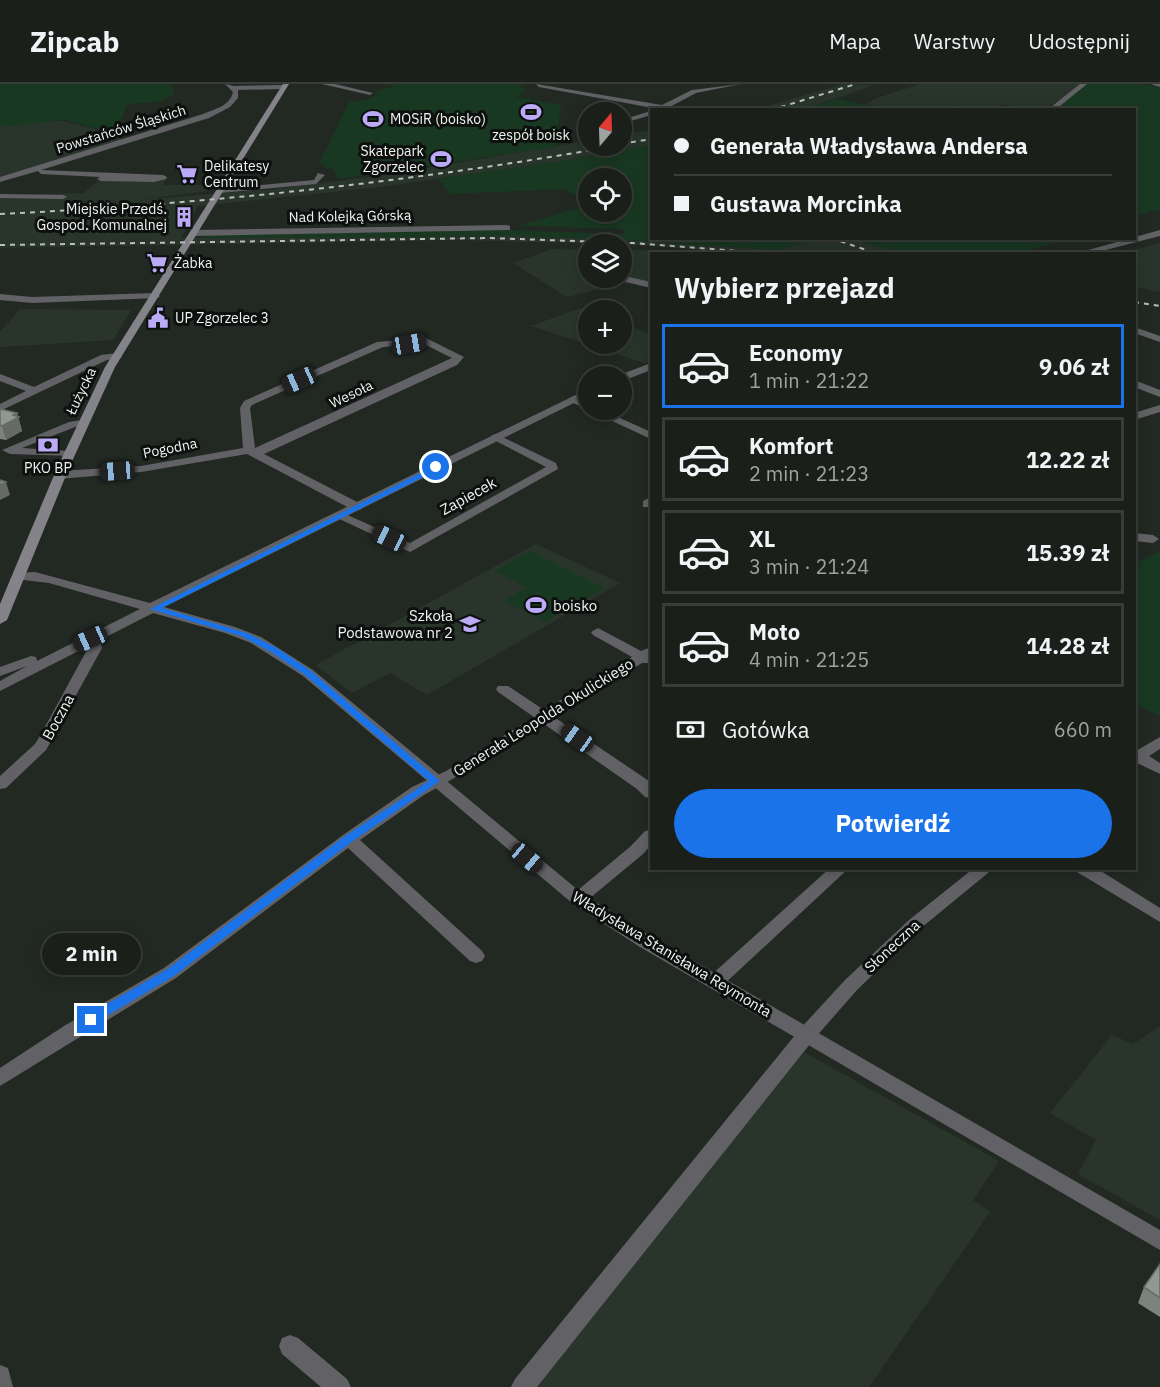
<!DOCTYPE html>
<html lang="pl">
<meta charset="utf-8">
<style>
:root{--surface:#1a1f1a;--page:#272c27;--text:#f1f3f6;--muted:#9fa2a2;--line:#383d39;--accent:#1a73e8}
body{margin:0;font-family:"IBM Plex Sans",sans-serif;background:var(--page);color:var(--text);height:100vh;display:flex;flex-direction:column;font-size:22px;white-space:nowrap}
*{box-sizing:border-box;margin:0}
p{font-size:20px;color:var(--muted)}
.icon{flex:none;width:33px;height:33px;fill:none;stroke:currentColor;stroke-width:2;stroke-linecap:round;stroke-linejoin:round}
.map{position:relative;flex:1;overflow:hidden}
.details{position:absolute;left:650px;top:168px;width:486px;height:618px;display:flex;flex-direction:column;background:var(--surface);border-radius:0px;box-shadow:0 3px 15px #0003,0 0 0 2px var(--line)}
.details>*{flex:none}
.hud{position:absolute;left:650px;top:24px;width:486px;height:132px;border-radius:0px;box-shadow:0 3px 15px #0003,0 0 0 2px var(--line);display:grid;align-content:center;height:132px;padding:0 24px;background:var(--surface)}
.needle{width:39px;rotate:19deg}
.fabs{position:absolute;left:578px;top:18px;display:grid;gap:12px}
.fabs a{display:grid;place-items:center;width:54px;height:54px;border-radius:50%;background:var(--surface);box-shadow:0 3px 15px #0003,0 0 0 2px var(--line);font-size:30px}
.end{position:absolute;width:27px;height:27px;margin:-14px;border:8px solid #1a73e8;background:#fff;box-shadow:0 0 0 3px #fff}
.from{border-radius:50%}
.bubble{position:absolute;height:42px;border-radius:21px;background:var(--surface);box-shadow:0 3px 15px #0003,0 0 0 2px var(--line);font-size:20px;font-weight:700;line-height:42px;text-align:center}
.car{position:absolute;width:18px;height:36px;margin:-18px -9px;border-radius:8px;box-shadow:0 0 4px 2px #0007;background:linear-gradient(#222 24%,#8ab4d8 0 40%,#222 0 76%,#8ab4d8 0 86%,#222 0)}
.hud b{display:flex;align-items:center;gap:21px;height:57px;font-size:22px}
.hud b+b{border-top:2px solid var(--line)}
.hud i{width:15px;height:15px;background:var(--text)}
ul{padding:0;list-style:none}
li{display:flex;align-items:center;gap:18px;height:84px;margin:0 12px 9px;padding:0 12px;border:3px solid var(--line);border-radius:0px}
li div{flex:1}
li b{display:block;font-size:22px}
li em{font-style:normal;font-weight:700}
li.on{border-color:var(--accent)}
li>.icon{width:54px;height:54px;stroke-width:1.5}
h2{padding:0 24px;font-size:27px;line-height:72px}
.pay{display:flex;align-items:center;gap:15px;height:66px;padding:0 24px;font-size:22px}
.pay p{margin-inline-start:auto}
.action{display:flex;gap:12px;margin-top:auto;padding:12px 24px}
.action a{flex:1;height:69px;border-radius:36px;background:var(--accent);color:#fff;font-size:24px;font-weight:700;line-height:69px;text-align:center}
header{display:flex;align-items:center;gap:36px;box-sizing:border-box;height:84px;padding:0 30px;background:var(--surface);border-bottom:2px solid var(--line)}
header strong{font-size:28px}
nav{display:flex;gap:33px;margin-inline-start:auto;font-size:21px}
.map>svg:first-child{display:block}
.built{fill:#29352b}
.green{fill:#193822}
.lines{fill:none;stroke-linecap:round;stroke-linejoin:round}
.minor{fill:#626266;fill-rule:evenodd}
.tertiary{fill:#626266;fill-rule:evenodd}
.secondary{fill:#848389;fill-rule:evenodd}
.rail{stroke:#babfbb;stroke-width:2;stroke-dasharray:5 5;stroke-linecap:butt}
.wall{fill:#7c837d}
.shaded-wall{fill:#656a66}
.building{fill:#909891;stroke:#656a66;stroke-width:1.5}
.route{fill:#1a73e8}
.labels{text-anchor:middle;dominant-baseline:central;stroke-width:6;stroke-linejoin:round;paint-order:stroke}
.far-poi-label{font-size:14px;fill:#f0f5f1;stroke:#0d100e;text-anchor:start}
.far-street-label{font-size:14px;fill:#f0f5f1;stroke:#0d100e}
.street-label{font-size:15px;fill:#f0f5f1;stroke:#0d100e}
.poi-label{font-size:15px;fill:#f0f5f1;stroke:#0d100e;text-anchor:start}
</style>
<header>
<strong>Zipcab</strong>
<nav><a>Mapa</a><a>Warstwy</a><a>Udostępnij</a></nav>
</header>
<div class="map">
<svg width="1160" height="1303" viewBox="0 0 1160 1303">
<rect width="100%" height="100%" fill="#222923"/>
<g class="built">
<polygon points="844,0 875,1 805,25 753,26"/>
<polygon points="920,0 1081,0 1046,25 1000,21 1000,23 1016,25 953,25 960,20 951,25 891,26 866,20 874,15"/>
<polygon points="41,37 63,37 118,51 122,56 0,93 0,43"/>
<polygon points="651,46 651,61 569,76 380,103 198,122 181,154 519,152 609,155 778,166 815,155 852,154 899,169 651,170 651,201 621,199 567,213 513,179 552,165 588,166 588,194 621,194 621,166 717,167 621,160 455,156 0,164 0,111 84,109 102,93 166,95 163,101 212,101 208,107 136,116 274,105 384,91 588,57 588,62 621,62 621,51"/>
<polygon points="1160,159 1160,208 1134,203 1134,170 1122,169"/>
<polygon points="581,224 588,227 588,260 621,260 621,239 651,250 651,277 644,279 531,242"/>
<polygon points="20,225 131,226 113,256 0,263 0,248"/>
<polygon points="536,460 620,499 427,611 390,589 352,609 316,581"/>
<polygon points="1160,942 1160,1136 1078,1090 1096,1056 1050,1029 1112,951 1133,960"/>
<polygon points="804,968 999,1077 973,1116 990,1128 869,1303 523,1303 635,1167"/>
</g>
<g class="green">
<polygon points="0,0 171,0 174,10 159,18 128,20 114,49 64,36 0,43"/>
<polygon points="382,0 526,0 519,3 527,6 516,13 565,22 560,24 556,63 338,95 332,84 326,85 320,78 349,18 365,16 379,10 374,8 396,2"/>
<polygon points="1087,0 1138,0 1160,3 1160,125 1134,133 1134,26 1053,26"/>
<polygon points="837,15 888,25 805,25"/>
<polygon points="651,61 651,154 815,155 778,166 609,155 519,152 202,154 205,151 503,146 625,150 622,145 518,142 588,121 588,128 621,128 621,94 588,94 588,119 563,105 450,110 438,95 569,76"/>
<polygon points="852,155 1067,155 1017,170 899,169"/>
<polygon points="530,467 604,504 569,525 494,487"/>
<polygon points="1160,467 1160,632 1134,620 1134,480"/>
<polygon points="526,504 567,525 545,538 504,517"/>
</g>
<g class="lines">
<g class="minor">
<path d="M225,0L234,2L284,1L287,3L284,5L238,6V14L230,23L209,34L41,86L163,91L167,93L166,95L154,98L101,97L97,95L100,93L41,90L38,87L0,98V93L203,30C215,25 230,22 233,8Z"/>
<polygon points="322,0 335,0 373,9 370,11"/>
<polygon points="536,0 662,21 692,6 741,0 696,9 664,26 539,3"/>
<polygon points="1080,0 1087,0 1055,26 1047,26"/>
<polygon points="651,27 651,31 621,40 621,36"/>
<polygon points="318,89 325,91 316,100 220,109 216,107 220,105 314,96"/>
<polygon points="0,110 63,111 67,113 63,115 0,114"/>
<polygon points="507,141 510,142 510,146 193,152 189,149 193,146"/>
<polygon points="629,193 651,198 651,204 626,198 624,196"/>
<polygon points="155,209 160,212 158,214 32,219 0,216 0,210 32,213"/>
<polygon points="1134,243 1160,252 1160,258 1134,249"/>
<path d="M426,254L464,273L457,281L264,370L361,420V426H353L247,370L141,388L59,395L53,391L59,387L141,382L243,364L240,324L244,317L377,258ZM424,260L452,274L255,364L250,324L252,321L383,263Z"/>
<polygon points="117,269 122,272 121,274 107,276 0,327 0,320 26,307 0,297 0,290 34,303 101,271"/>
<polygon points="1134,296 1160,306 1160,313 1134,303"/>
<polygon points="573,312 588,319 588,326 602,326 651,348 651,355 569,317 568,315"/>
<polygon points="1160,321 1160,328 1134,336 1134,329"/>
<polygon points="82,336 88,339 86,341 75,343 22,364 69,367 75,370 73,372 10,370 2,366 69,338"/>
<polygon points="496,350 556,379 558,385 410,468 333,432 335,429 343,429 410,459 546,383 492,355 492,351"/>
<polygon points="651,413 651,423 643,423 643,417"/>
<polygon points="1134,449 1153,451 1159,455 1153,459 1134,457"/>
<polygon points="598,544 641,567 651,563 651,579 642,579 554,633 649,697 651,700 651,714 645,713 637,705 544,640 456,693 424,711 360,756 482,867 485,872 482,877 476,879 470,877 348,764 176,894 0,1002 0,984 64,942 164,884 343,751 412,703 446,687 534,633 498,608 496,605 498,602 508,602 544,626 632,573 593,551 591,548"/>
<polygon points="90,551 100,556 102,564 46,666 6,704 0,705 0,692 35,660 40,652 88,564 88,560 83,555"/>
<polygon points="1160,653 1160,665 1149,672 1160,679 1160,690 1137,679 1134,680 1134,668"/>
<polygon points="651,746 651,761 643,770 584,819 572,819 569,815 572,811 631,762 645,747"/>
<polygon points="830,784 849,784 721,903 715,905 709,903 706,898 709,893"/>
<polygon points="974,784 994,784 921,844 857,906 814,955 537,1303 511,1303 515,1295 800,945 845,896 909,836"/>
<polygon points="1075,784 1096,784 1160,824 1160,838 1077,788"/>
<polygon points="290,1251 298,1254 347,1295 351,1303 321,1303 282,1270 279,1262 282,1254"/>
<polygon points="0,1281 8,1284 13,1303 0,1303"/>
</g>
<g class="tertiary">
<polygon points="1152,0 1160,0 1160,3 1153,1"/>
<polygon points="1160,146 1160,152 1090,170 1074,170"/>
<polygon points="651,279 651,286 625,296 621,297 621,292 617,292"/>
<polygon points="588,305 588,312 164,523 235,543 261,553 313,586 584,811 652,853 1160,1146 1160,1166 640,863 572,819 303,592 251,559 225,549 153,529 0,607 0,597 27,582 0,592 0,583 31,572 36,573 37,577 140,525 49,499 15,495 14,492 15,489 35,488 150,519"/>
</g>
<polygon class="secondary" points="283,0 289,0 115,283 69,384 7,536 0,540 0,520 57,384 105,283"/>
<g class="rail">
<polyline points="771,26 856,0"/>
<polyline points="621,60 651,55"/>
<path d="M0,130C207,120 411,98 615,62"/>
<polyline points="831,154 878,170"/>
<polyline points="0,161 489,154 632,159 779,170"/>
<polyline points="1134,218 1160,222"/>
</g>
</g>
<g class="wall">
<polygon points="0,325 17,329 22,347 6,356 0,355"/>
<polygon points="1160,1180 1160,1233 1138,1219 1144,1203"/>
</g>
<g class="shaded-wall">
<polygon points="17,329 22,347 6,356 2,342 13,331"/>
<polygon points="6,398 10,411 0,416 0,401"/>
</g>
<g class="building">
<polygon points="0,325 17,329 13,331 19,333 2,342 0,341"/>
<polygon points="0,396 6,398 0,401"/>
<polygon points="1160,1180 1160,1214 1144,1203"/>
</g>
<polygon class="route" points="436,381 440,383 439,385 162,524 247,549 277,564 311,587 440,697 353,757 174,892 95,939 86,939 86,932 166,886 345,752 429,697 305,591 271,568 241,552 150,525"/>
<defs>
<g id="stadium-bare" transform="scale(1.62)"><path d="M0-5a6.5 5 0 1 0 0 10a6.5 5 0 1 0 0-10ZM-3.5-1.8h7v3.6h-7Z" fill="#bbaaf6" stroke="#0d100e" stroke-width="2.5" paint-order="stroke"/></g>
<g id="supermarket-bare" transform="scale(1.62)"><path d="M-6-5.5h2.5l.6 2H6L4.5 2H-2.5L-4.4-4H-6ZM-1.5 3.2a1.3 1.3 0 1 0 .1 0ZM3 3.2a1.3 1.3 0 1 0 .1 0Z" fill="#bbaaf6" stroke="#0d100e" stroke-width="2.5" paint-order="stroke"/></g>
<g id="building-bare" transform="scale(1.62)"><path d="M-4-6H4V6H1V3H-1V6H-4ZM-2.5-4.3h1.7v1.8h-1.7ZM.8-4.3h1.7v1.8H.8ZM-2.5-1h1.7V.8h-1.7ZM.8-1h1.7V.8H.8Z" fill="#bbaaf6" stroke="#0d100e" stroke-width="2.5" paint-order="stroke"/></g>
<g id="civic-bare" transform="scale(1.62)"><path d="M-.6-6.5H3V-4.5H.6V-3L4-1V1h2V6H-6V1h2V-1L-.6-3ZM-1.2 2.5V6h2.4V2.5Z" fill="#bbaaf6" stroke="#0d100e" stroke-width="2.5" paint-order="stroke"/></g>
<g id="bank-bare" transform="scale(1.62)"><path d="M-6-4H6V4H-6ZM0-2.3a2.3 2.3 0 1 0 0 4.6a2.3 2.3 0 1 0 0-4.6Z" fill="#bbaaf6" stroke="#0d100e" stroke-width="2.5" paint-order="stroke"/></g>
<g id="school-bare" transform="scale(1.62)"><path d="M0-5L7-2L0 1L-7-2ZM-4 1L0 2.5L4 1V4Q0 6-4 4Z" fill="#bbaaf6" stroke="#0d100e" stroke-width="2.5" paint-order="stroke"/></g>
</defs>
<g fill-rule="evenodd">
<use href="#stadium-bare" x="531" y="28"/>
<use href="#stadium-bare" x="373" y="35"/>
<use href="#stadium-bare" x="441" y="75"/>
<use href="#supermarket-bare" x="187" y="90"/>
<use href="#building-bare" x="184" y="133"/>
<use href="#supermarket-bare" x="157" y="179"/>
<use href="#civic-bare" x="158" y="234"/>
<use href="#bank-bare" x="48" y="361"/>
<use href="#stadium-bare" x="536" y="521"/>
<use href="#school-bare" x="470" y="540"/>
</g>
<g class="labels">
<g class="far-poi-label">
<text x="390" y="35">MOSiR (boisko)</text>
<text x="531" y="51" text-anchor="middle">zespół boisk</text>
<text x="424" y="67" text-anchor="end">Skatepark<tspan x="424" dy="16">Zgorzelec</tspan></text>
<text x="204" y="82">Delikatesy<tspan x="204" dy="16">Centrum</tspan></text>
<text x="167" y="125" text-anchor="end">Miejskie Przedś.<tspan x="167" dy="16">Gospod. Komunalnej</tspan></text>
<text x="174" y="179">Żabka</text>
<text x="175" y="234">UP Zgorzelec 3</text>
<text x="48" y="384" text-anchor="middle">PKO BP</text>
</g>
<g class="far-street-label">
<text transform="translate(121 45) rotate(-17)">Powstańców Śląskich</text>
<text transform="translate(350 132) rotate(-1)">Nad Kolejką Górską</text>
<text transform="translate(81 307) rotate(-64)">Łużycka</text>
<text transform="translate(351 310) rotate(-26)">Wesoła</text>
<text transform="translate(170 364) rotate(-11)">Pogodna</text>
</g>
<g class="street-label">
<text transform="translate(468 412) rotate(-29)">Zapiecek</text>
<text transform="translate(58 633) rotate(-61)">Boczna</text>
<text transform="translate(543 633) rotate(-32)">Generała Leopolda Okulickiego</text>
<text transform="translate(892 862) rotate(-43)">Słoneczna</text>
<text transform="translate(672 870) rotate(31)">Władysława Stanisława Reymonta</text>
</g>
<g class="poi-label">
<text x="553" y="521">boisko</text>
<text x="453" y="531" text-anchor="end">Szkoła<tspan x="453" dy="17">Podstawowa nr 2</tspan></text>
</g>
</g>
</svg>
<div class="fabs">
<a><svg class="needle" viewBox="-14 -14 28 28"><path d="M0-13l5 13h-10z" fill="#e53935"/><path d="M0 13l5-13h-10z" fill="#9fa2a2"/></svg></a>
<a><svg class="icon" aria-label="locate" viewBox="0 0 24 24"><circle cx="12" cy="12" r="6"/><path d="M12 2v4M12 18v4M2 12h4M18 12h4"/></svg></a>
<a><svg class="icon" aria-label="layers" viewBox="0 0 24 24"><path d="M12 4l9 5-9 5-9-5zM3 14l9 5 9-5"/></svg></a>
<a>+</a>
<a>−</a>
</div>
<i class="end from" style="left:436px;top:383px"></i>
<i class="end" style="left:91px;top:936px"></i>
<div class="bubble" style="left:42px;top:849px;width:99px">2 min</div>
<i class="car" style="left:409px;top:260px;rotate:80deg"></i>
<i class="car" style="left:299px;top:296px;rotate:246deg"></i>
<i class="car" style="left:117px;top:387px;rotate:266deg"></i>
<i class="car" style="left:389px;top:454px;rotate:295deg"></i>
<i class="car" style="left:90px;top:555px;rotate:246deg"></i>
<i class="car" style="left:577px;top:654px;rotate:305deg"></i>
<i class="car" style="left:527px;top:774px;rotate:130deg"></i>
<div class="hud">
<b><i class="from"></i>Generała Władysława Andersa</b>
<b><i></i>Gustawa Morcinka</b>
</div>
<section class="details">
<h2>Wybierz przejazd</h2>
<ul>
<li class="on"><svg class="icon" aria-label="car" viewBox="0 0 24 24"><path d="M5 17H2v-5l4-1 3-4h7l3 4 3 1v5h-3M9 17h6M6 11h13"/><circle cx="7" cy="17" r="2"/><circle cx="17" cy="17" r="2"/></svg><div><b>Economy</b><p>1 min · 21:22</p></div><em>9.06 zł</em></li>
<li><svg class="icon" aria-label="car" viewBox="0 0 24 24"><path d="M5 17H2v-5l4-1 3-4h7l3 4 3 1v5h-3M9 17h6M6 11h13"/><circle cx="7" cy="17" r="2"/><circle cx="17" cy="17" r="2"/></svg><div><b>Komfort</b><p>2 min · 21:23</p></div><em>12.22 zł</em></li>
<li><svg class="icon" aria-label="car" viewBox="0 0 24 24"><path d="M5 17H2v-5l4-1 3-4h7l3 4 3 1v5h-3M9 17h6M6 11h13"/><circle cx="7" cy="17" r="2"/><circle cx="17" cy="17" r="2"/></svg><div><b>XL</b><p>3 min · 21:24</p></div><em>15.39 zł</em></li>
<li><svg class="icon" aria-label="car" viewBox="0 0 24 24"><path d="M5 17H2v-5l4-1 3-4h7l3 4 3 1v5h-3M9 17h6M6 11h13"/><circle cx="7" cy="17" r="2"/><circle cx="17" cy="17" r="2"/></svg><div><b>Moto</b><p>4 min · 21:25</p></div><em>14.28 zł</em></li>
</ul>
<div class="pay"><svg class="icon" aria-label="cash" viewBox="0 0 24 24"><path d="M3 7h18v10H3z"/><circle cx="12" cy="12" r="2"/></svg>Gotówka<p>660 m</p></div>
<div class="action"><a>Potwierdź</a></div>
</section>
</div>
